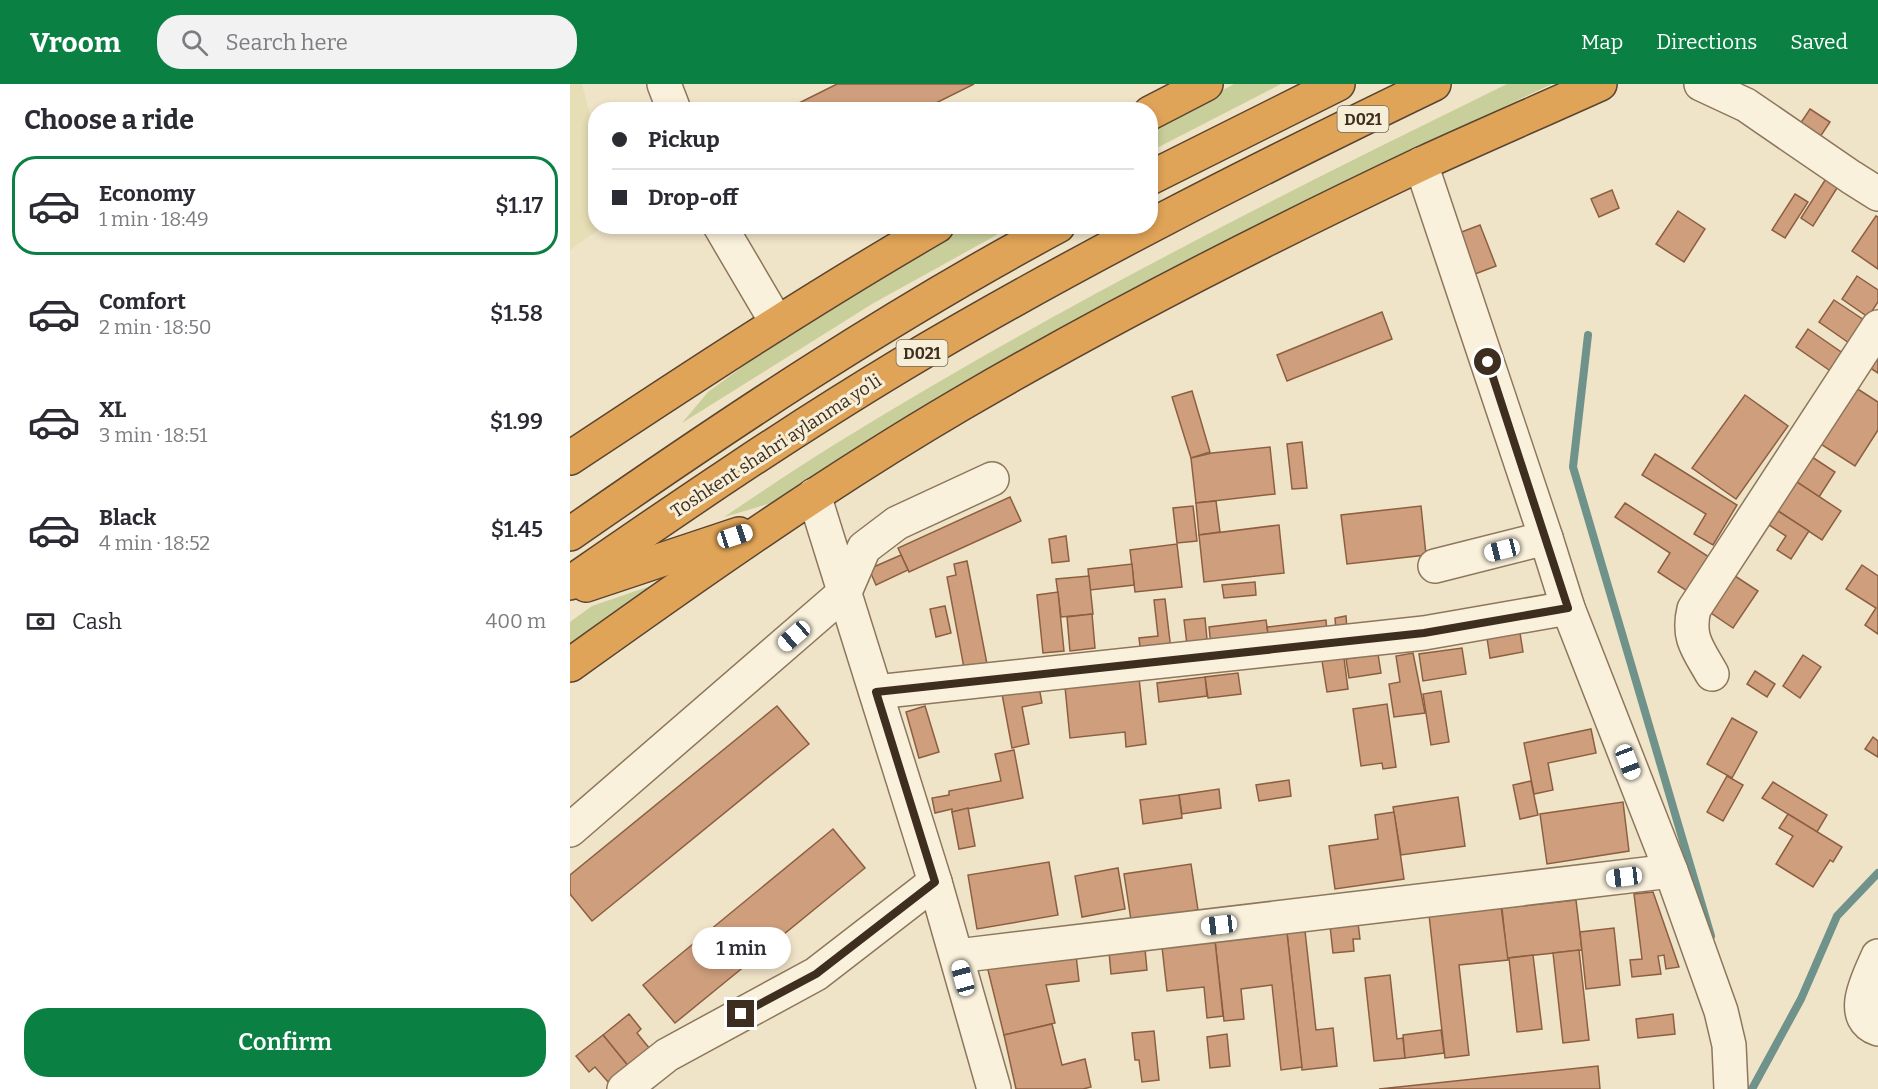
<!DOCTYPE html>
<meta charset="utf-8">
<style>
:root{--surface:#fff;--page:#f2f2f3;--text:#2b2b33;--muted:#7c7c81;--line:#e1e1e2;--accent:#0b8043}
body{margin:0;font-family:Bitter,serif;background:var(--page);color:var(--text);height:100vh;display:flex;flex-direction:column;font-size:22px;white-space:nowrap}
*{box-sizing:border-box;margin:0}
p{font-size:20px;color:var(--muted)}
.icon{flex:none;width:33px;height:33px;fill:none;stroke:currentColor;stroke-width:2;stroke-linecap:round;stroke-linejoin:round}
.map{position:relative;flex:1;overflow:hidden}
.panel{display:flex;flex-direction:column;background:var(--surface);width:570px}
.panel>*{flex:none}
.guide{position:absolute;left:18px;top:18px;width:570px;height:132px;border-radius:24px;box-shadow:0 3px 9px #0003;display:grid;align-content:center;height:132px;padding:0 24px;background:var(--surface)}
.end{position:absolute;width:27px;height:27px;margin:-14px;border:8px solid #3d2e20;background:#fff;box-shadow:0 0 0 3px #fff}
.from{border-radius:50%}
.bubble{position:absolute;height:42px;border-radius:21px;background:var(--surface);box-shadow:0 3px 9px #0003;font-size:20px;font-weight:600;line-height:42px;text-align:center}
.car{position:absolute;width:18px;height:36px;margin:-18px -9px;border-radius:8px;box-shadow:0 0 4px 2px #0007;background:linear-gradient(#fff 24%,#345 0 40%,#fff 0 76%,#345 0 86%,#fff 0)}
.guide b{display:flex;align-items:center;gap:21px;height:57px;font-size:22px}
.guide b+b{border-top:2px solid var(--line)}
.guide i{width:15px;height:15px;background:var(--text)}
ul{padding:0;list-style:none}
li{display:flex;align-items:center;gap:18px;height:99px;margin:0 12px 9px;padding:0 12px;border:3px solid transparent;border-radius:24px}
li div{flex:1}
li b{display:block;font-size:22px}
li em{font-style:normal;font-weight:600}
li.current{border-color:var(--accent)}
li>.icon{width:54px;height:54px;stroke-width:1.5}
h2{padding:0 24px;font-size:27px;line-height:72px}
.pay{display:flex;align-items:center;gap:15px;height:66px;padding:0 24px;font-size:22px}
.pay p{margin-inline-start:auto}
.cta{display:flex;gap:12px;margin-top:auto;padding:12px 24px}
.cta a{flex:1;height:69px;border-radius:24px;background:var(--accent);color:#fff;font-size:24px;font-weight:600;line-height:69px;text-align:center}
header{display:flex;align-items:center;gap:36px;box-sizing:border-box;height:84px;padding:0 30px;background:var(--accent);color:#fff}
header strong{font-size:28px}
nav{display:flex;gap:33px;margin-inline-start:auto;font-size:21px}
.search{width:420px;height:54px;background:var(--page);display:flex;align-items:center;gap:15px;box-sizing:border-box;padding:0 21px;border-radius:24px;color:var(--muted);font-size:22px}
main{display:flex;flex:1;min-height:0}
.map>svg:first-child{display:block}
.farmland{fill:#e6deb5}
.green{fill:#c9cf9b}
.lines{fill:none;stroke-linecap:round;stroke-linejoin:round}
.stream{stroke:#6f938a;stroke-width:8}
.building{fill:#cf9f7d;stroke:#8d5f41;stroke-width:1.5}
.minor-casing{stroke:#8d765c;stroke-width:36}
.highway-casing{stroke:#5b4430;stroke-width:36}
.minor{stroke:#faf1dc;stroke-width:33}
.highway{stroke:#e0a458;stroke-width:33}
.route{stroke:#3d2e20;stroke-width:8}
.labels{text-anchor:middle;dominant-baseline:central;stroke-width:6;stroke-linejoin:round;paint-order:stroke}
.shield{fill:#f7eed8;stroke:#756857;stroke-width:1.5}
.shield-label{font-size:16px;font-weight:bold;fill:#3d2e20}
.street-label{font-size:18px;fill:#3d2e20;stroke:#f7eed8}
</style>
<header>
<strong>Vroom</strong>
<div class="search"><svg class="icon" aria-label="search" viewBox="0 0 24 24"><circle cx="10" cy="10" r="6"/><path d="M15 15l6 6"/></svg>Search here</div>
<nav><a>Map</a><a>Directions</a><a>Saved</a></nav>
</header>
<main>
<section class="panel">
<h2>Choose a ride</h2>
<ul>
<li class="current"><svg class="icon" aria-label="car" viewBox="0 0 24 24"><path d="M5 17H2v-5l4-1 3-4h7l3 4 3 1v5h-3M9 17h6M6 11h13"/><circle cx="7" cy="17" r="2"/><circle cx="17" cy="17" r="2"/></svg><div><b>Economy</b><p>1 min · 18:49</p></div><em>$1.17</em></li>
<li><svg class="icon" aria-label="car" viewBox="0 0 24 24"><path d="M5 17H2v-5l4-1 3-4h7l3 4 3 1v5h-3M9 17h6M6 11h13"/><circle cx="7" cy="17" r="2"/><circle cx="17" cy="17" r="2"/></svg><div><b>Comfort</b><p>2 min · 18:50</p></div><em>$1.58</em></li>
<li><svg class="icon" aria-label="car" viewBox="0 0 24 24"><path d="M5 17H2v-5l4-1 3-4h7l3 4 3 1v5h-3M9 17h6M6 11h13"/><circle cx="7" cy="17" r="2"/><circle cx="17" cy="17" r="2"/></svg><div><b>XL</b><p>3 min · 18:51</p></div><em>$1.99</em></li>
<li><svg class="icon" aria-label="car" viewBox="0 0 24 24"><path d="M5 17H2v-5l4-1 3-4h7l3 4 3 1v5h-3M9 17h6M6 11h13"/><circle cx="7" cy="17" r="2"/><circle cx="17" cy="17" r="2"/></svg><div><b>Black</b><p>4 min · 18:52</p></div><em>$1.45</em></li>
</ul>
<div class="pay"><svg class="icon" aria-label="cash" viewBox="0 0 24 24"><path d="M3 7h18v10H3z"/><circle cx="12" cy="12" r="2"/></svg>Cash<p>400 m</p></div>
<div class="cta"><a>Confirm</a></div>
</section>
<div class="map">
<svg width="1308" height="1005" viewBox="0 0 1308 1005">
<rect width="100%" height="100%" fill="#f0e4c8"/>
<polygon class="farmland" points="0,0 12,0 25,50 26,142 32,143 0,166"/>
<g class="green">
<polygon points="664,0 711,0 581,67 581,44"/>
<path d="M937,0H982L797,88L212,416L154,433C196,405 237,377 280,351C492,221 714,109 937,0Z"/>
<polygon points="397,143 441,143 302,220 112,339 138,308 227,243 331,179"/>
<polygon points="89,499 0,560 0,538 22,522"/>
</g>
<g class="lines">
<g class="stream">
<polyline points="1018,251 1003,383 1141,852"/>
<polyline points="1182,1005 1231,915 1267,832 1308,789"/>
</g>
</g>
<g class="building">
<polygon points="267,0 404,0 352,26 215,26"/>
<polygon points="1240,25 1260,38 1250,53 1230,40"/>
<polygon points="1257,93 1269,101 1243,142 1231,134"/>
<polygon points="1042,106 1049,124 1029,133 1021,115"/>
<polygon points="1225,110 1238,118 1215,154 1202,146"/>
<polygon points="1108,127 1135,145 1114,178 1086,160"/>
<polygon points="1306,132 1308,133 1308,185 1282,167"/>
<polygon points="910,141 926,182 905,190 889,149"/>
<polygon points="1287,192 1308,206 1308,218 1298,233 1272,215"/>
<polygon points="1264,216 1297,238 1282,261 1249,238"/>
<polygon points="812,228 822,255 717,297 707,271"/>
<polygon points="1238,245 1274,270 1262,288 1226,263"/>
<polygon points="1308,258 1308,289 1294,280"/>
<polygon points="1283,302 1308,318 1308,346 1285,382 1246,357"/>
<polygon points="622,307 640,368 621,374 602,313"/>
<polygon points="1175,311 1218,342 1166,415 1122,384"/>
<polygon points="732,358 737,404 722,405 717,360"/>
<polygon points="700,363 705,410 626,419 621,374 642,369"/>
<polygon points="1085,370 1167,421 1143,461 1124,450 1136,430 1072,391"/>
<polygon points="1239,371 1265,388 1249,413 1223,396"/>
<polygon points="1224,396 1271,427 1252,456 1205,425"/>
<polygon points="440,413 451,437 339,488 328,464"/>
<polygon points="646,417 650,448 629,451 626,419"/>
<polygon points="1055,419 1139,473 1117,507 1088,488 1100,469 1045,433"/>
<polygon points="623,422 627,457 607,459 603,424"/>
<polygon points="851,422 856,471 777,480 771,431"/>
<polygon points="1208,427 1239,447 1221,475 1207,466 1216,452 1199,441"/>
<polygon points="709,441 714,489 634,498 629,451"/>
<polygon points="496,452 499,477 482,479 479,455"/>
<polygon points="607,460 612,503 565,508 560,466"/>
<polygon points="331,471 338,486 306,501 299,485"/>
<polygon points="397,477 417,580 394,584 377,493 386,491 384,480"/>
<polygon points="562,480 564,501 520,506 518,485"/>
<polygon points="1292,481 1308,492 1308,550 1295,541 1306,524 1276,505"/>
<polygon points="519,492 523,530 491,533 486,495"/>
<polygon points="1165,492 1188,507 1163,544 1141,529"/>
<polygon points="685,498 686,511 654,514 652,501"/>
<polygon points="488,508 494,567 473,569 467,511"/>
<polygon points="595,515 601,566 571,570 569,554 588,552 584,516"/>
<polygon points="375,522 381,549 366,553 360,525"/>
<polygon points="522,530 525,564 500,567 497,533"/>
<polygon points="776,532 777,545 766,546 765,534"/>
<polygon points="635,534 638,566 618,569 614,536"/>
<polygon points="696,536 699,556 641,562 639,543"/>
<polygon points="756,536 757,549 699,556 697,543"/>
<polygon points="950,549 953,568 920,574 917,554"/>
<polygon points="892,564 896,590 853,597 849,570"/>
<polygon points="843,569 855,629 824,633 819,600 830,598 826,572"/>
<polygon points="808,570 811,589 779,594 776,575"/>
<polygon points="1233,571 1251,583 1230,614 1213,602"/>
<polygon points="774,574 778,605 757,608 752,577"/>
<polygon points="1185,587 1205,600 1197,613 1177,600"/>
<polygon points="668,589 671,610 638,614 635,593"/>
<polygon points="635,593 637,612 589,618 587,599"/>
<polygon points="569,594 576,660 556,663 555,648 500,654 495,603"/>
<polygon points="469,603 472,619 452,623 459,660 442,664 432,610"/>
<polygon points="871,607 879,658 861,661 853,610"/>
<polygon points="817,620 826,683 813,685 812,679 791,682 783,625"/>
<polygon points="207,622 239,660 22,837 0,810 0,791"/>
<polygon points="355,622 369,668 349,674 336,628"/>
<polygon points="1162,634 1187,648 1162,694 1137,680"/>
<polygon points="1021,645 1026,669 978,679 983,706 964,710 954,659"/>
<polygon points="1303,653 1308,657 1308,673 1295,665"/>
<polygon points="444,666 453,714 382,728 382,725 365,729 362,714 379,711 379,707 431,697 425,670"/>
<polygon points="1157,692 1173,701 1153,737 1137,728"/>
<polygon points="719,696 721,712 689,717 686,701"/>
<polygon points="961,697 968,731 950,735 943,701"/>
<polygon points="1203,698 1257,731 1247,748 1192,714"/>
<polygon points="649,705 651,724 612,730 609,711"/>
<polygon points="609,711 612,734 573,740 570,716"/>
<polygon points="888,713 895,762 831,771 823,723"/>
<polygon points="1053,718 1059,767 977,780 970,730"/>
<polygon points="398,724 405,762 389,765 382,728"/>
<polygon points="824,728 834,795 765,805 759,762 808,755 805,731"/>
<polygon points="1218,730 1272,763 1263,778 1260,776 1243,803 1206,780 1223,752 1209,744"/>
<polygon points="263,745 295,784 105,939 73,901"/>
<polygon points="479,778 488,831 407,845 398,791"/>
<polygon points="621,780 628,826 561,836 554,790"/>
<polygon points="548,784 555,825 512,833 505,792"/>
<polygon points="1083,808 1109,883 1096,885 1094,871 1088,872 1091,890 1062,893 1060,876 1072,875 1064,810"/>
<polygon points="1006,816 1012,866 937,874 932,824"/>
<polygon points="931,822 938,876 889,881 899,971 875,974 859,831"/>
<polygon points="788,839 790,855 783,855 784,867 763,869 760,842"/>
<polygon points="1044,844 1050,901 1016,905 1010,848"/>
<polygon points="735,847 746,946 763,944 767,982 732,986 717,849"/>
<polygon points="717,849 732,983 711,986 702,901 671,905 674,935 654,937 645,857"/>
<polygon points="645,857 653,932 637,934 634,903 597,907 592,863"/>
<polygon points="575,865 577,886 541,890 539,868"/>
<polygon points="1009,866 1019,956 993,959 983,869"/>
<polygon points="506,871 509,897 476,901 485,939 434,951 417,882"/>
<polygon points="963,871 972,945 947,948 939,874"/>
<polygon points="820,891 827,955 833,954 835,974 804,977 795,894"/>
<polygon points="59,930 71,945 67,949 80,965 59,983 33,951"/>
<polygon points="1103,930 1105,950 1068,954 1066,935"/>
<polygon points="482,940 492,981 515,975 521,1003 513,1005 446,1005 434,951"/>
<polygon points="871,946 874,969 835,974 833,951"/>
<polygon points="584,947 589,996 572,998 569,976 565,976 562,949"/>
<polygon points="657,950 660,982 640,984 637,953"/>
<polygon points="33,951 59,983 39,999 25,983 19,988 6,972"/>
<polygon points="1028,982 1030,1005 809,1005"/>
</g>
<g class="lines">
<g class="minor-casing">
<g id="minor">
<polyline points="94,0 104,26"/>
<polyline points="1131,0 1176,21 1281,93 1308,110"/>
<polyline points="851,80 976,454 998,524 1101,787 1151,927 1159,961 1161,1005"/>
<polyline points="150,142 207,239"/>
<polyline points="244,411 365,798 424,1005"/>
<polyline points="865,482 976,454"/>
<path d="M1142,590C1128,565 1117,554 1124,525L1308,243"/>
<polyline points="306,608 854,549 998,524"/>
<polyline points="0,746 275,508 294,464 327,439 422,395"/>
<polyline points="387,872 1101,787"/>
<path d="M1308,872C1299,893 1276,934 1308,945"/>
<polyline points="54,1005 97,971 246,890 365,798"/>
</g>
</g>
<g class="highway-casing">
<g id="highway">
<polyline points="580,29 636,0"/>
<polyline points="580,94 768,0"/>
<path d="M0,374C121,294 241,215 367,142"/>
<path d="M0,450C158,340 318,233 488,142"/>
<path d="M0,499C108,424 218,349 331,281C504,178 684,87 864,0"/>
<polyline points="16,501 169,450"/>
<path d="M0,581C127,490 256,399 391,320C540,233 695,154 851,80C910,53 970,27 1030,0"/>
</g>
</g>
<use href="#minor" class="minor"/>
<use href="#highway" class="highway"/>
</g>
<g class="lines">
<polyline class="route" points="171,930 246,890 365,798 306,608 854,549 998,524 918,278"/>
</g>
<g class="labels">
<g class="shield">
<rect x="767.5" y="22" width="51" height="26" rx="4.5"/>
<rect x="326.5" y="256" width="51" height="26" rx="4.5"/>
</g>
<g class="shield-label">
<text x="793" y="35">D021</text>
<text x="352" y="269">D021</text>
</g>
<g class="street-label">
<text transform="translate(206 362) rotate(-33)">Toshkent shahri aylanma yoʻli</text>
</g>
</g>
</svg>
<i class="end from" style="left:918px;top:278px"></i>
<i class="end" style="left:171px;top:930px"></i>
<div class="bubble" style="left:122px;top:843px;width:99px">1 min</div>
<i class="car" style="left:165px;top:452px;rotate:72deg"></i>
<i class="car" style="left:932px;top:466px;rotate:256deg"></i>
<i class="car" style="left:224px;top:552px;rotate:229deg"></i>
<i class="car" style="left:1058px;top:678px;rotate:159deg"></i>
<i class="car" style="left:1054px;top:793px;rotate:263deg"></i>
<i class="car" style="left:649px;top:841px;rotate:263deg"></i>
<i class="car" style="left:393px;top:894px;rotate:345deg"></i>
<div class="guide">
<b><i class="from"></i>Pickup</b>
<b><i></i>Drop-off</b>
</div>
</div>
</main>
